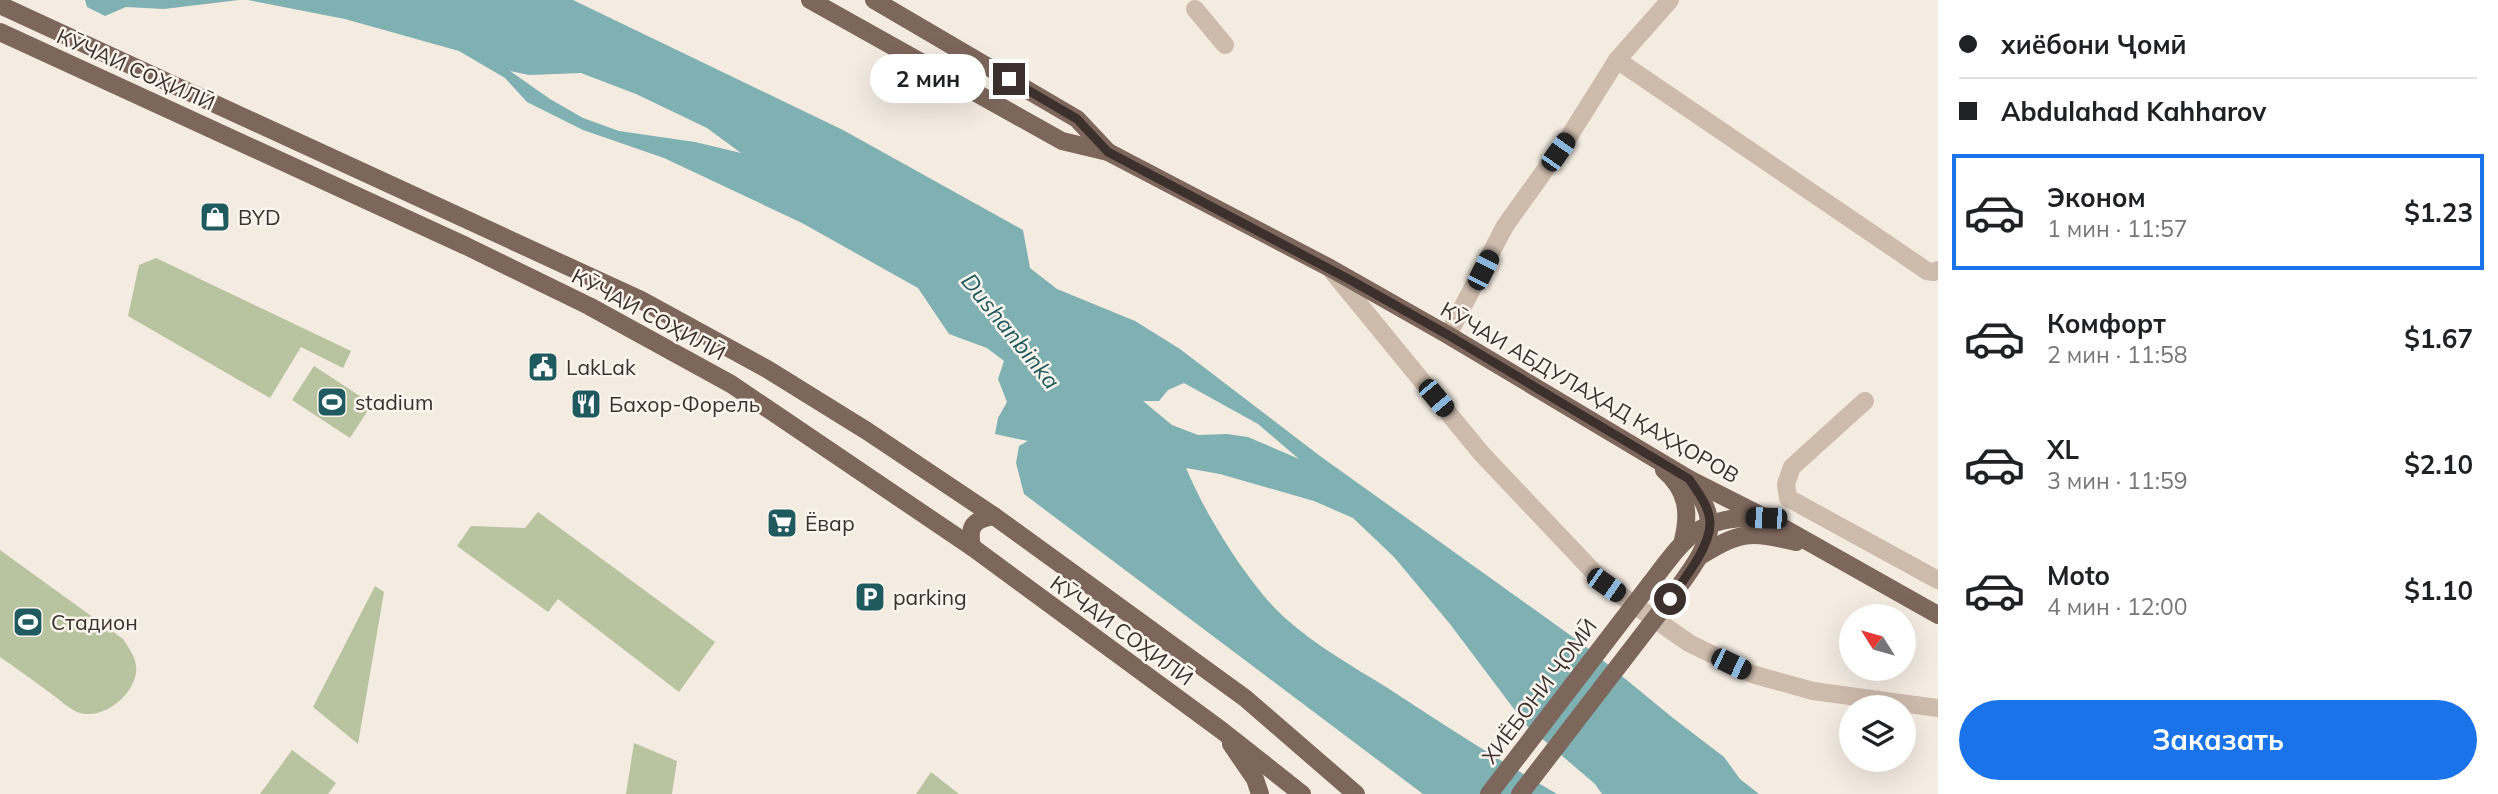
<!DOCTYPE html>
<html lang="ru">
<meta charset="utf-8">
<style>
:root{--surface:#fff;--page:#f6f6f6;--text:#202124;--muted:#757577;--line:#e0e0e0;--accent:#1a73e8}
body{margin:0;font-family:Mulish,sans-serif;background:var(--page);color:var(--text);height:100vh;display:flex;flex-direction:column;font-size:26px;white-space:nowrap}
*{box-sizing:border-box;margin:0}
p{font-size:23px;color:var(--muted)}
.icon{flex:none;width:38px;height:38px;fill:none;stroke:currentColor;stroke-width:2;stroke-linecap:round;stroke-linejoin:round}
.map{position:relative;flex:1;overflow:hidden}
.drawer{display:flex;flex-direction:column;background:var(--surface);width:560px}
.drawer>*{flex:none}
.guide{display:grid;align-content:center;height:154px;padding:0 21px;background:var(--surface)}
.needle{width:46px;rotate:307deg}
.controls{position:absolute;left:1839px;top:604px;display:grid;gap:14px}
.controls a{display:grid;place-items:center;width:77px;height:77px;border-radius:50%;background:var(--surface);box-shadow:0 7px 28px #0002;font-size:35px}
.end{position:absolute;width:32px;height:32px;margin:-16px;border:9px solid #3b302b;background:#fff;box-shadow:0 0 0 4px #fff}
.from{border-radius:50%}
.bubble{position:absolute;height:49px;border-radius:24px;background:var(--surface);box-shadow:0 7px 28px #0002;font-size:23px;font-weight:700;line-height:49px;text-align:center}
.car{position:absolute;width:21px;height:42px;margin:-21px -10px;border-radius:9px;box-shadow:0 0 5px 2px #0007;background:linear-gradient(#222 24%,#8ab4d8 0 40%,#222 0 76%,#8ab4d8 0 86%,#222 0)}
.guide b{display:flex;align-items:center;gap:24px;height:66px;font-size:26px}
.guide b+b{border-top:2px solid var(--line)}
.guide i{width:18px;height:18px;background:var(--text)}
ul{padding:0;list-style:none}
li{display:flex;align-items:center;gap:21px;height:116px;margin:0 14px 10px;padding:0 7px;border:4px solid transparent;border-radius:0px}
li div{flex:1}
li b{display:block;font-size:26px}
li em{font-style:normal;font-weight:700}
li.on{border-color:var(--accent)}
li>.icon{width:63px;height:63px;stroke-width:1.5}
.cta{display:flex;gap:14px;margin-top:auto;padding:14px 21px}
.cta a{flex:1;height:80px;border-radius:42px;background:var(--accent);color:#fff;font-size:28px;font-weight:700;line-height:80px;text-align:center}
main{display:flex;flex:1;min-height:0}
.map>svg:first-child{display:block}
.green{fill:#b8c4a0}
.water{fill:#7fb0b2;fill-rule:evenodd}
.lines{fill:none;stroke-linecap:round;stroke-linejoin:round}
.minor{stroke:#cdbbac;stroke-width:18}
.major{stroke:#7d675c;stroke-width:18}
.major-bridge{stroke:#7d675c;stroke-width:18}
.route{stroke:#3b302b;stroke-width:9}
.labels{text-anchor:middle;dominant-baseline:central;stroke-width:5;stroke-linejoin:round;paint-order:stroke}
.street-label{font-size:21px;fill:#3b302b;stroke:#fbf5ee}
.poi-label{font-size:21px;fill:#3b302b;stroke:#fbf5ee;text-anchor:start}
.water-label{font-size:23px;font-style:italic;fill:#1f5a5e;stroke:#fbf5ee}
</style>
<main>
<div class="map">
<svg width="1938" height="794" viewBox="0 0 1938 794">
<rect width="100%" height="100%" fill="#f4ebe1"/>
<g class="green">
<polygon points="156,258 351,351 343,368 301,347 270,398 128,316 139,265"/>
<polygon points="314,366 372,404 350,438 292,400"/>
<polygon points="538,512 715,642 679,692 558,599 548,612 457,546 471,526 525,528"/>
<path d="M0,550L123,639C130,650 138,660 136,673C132,698 99,723 75,711C67,707 60,700 53,695C35,682 18,669 0,657Z"/>
<polygon points="375,586 384,592 358,744 313,707"/>
<polygon points="634,743 677,761 672,794 626,794"/>
<polygon points="292,750 336,783 328,794 260,794"/>
<polygon points="931,772 959,794 916,794"/>
</g>
<g class="water">
<polygon points="85,0 239,0 164,9 126,7 105,16 87,7"/>
<path d="M248,0H573L843,130L1023,230L1030,268L1057,289L1135,321L1180,349L1320,456L1584,645L1673,718L1724,757L1740,779L1759,794H1602L1595,784L1526,725L1450,624L1394,557L1353,518L1314,501L1220,474L1186,468C1205,514 1248,584 1285,618C1315,645 1352,666 1386,687C1442,724 1499,760 1557,794H1423L1024,494L1016,463L1019,446L1028,441L995,434L998,418L1007,402L998,379L1004,361L987,348L949,334L918,288L802,223L664,158L583,130L527,102L505,78L459,51L345,19ZM510,71L529,75L581,73L636,94L707,128L741,153L695,142L619,131L583,118L550,99ZM1184,383L1258,424L1299,459L1248,437L1227,434L1198,435L1172,425L1143,401H1159L1168,390Z"/>
</g>
<g class="lines">
<g class="minor">
<polyline points="1195,9 1225,45"/>
<polyline points="1617,60 1927,271 1934,272 1938,270"/>
<polyline points="1332,271 1481,453 1606,585 1689,643 1752,674 1813,691 1938,708"/>
<polyline points="1448,335 1505,226 1570,135 1617,60 1670,0"/>
<polyline points="1865,401 1792,467 1786,484 1788,498 1938,580"/>
</g>
<g class="major">
<polyline points="810,0 1062,141 1108,152 1330,268 1448,335 1689,479 1766,518 1938,615"/>
<polyline points="874,0 1077,119 1108,152"/>
<polyline points="0,5 641,300 767,369 867,431 994,516 1245,698 1356,794"/>
<polyline points="0,32 466,246 589,306 731,384 972,547 1221,730 1302,794"/>
<path d="M1664,470C1687,490 1690,512 1683,540"/>
<path d="M972,547C968,526 973,520 994,516"/>
<path d="M1700,556C1741,531 1749,531 1796,542"/>
<path d="M1650,584C1686,537 1698,515 1763,518"/>
<path d="M1670,599C1683,580 1714,544 1709,520C1707,504 1697,492 1689,479"/>
<polyline points="1231,744 1255,779 1260,794"/>
</g>
<g class="major-bridge">
<polyline points="1489,794 1650,584"/>
<polyline points="1520,794 1670,599"/>
</g>
</g>
<g class="lines">
<path class="route" d="M1009,79L1077,119L1108,152L1354,282L1448,335L1689,479C1697,491 1710,507 1710,523C1710,548 1684,579 1670,599"/>
</g>
<defs>
<g id="shop-square" transform="scale(1.575)"><rect x="-9" y="-9" width="18" height="18" rx="4" fill="#1f5a5e" stroke="#fbf5ee"/><path d="M-5-2.5h2.3a2.7 3.5 0 0 1 5.4 0H5L5.5 6h-11ZM-1.5-2.5h3a1.5 2.3 0 0 0-3 0Z" fill="#fff"/></g>
<g id="civic-square" transform="scale(1.575)"><rect x="-9" y="-9" width="18" height="18" rx="4" fill="#1f5a5e" stroke="#fbf5ee"/><path d="M-.6-6.5H3V-4.5H.6V-3L4-1V1h2V6H-6V1h2V-1L-.6-3ZM-1.2 2.5V6h2.4V2.5Z" fill="#fff"/></g>
<g id="stadium-square" transform="scale(1.575)"><rect x="-9" y="-9" width="18" height="18" rx="4" fill="#1f5a5e" stroke="#fbf5ee"/><path d="M0-5a6.5 5 0 1 0 0 10a6.5 5 0 1 0 0-10ZM-3.5-1.8h7v3.6h-7Z" fill="#fff"/></g>
<g id="restaurant-square" transform="scale(1.575)"><rect x="-9" y="-9" width="18" height="18" rx="4" fill="#1f5a5e" stroke="#fbf5ee"/><path d="M-5-6h1v4h1v-4h1v4h1v-4h1v5L-1.5 .5V6h-2V.5L-5-1ZM5-6V6H3V1.5H1.5Q1.5-4 5-6Z" fill="#fff"/></g>
<g id="supermarket-square" transform="scale(1.575)"><rect x="-9" y="-9" width="18" height="18" rx="4" fill="#1f5a5e" stroke="#fbf5ee"/><path d="M-6-5.5h2.5l.6 2H6L4.5 2H-2.5L-4.4-4H-6ZM-1.5 3.2a1.3 1.3 0 1 0 .1 0ZM3 3.2a1.3 1.3 0 1 0 .1 0Z" fill="#fff"/></g>
<g id="parking-square" transform="scale(1.575)"><rect x="-9" y="-9" width="18" height="18" rx="4" fill="#1f5a5e" stroke="#fbf5ee"/><path d="M-3.5-5.5H1a3.5 3.5 0 0 1 0 7H-1V5.5H-3.5ZM-1-3.4V-.6H.8a1.4 1.4 0 0 0 0-2.8Z" fill="#fff"/></g>
</defs>
<g fill-rule="evenodd">
<use href="#shop-square" x="215" y="217"/>
<use href="#civic-square" x="543" y="367"/>
<use href="#stadium-square" x="332" y="402"/>
<use href="#restaurant-square" x="586" y="404"/>
<use href="#supermarket-square" x="782" y="523"/>
<use href="#parking-square" x="870" y="597"/>
<use href="#stadium-square" x="28" y="622"/>
</g>
<g class="labels">
<g class="street-label">
<text transform="translate(136 69) rotate(24)">КӮЧАИ СОҲИЛӢ</text>
<text transform="translate(649 314) rotate(28)">КӮЧАИ СОҲИЛӢ</text>
<text transform="translate(1590 392) rotate(30)">КӮЧАИ АБДУЛАҲАД ҚАҲҲОРОВ</text>
<text transform="translate(1122 630) rotate(36)">КӮЧАИ СОҲИЛӢ</text>
<text transform="translate(1539 691) rotate(-53)">ХИЁБОНИ ҶОМӢ</text>
</g>
<g class="poi-label">
<text x="238" y="217">BYD</text>
<text x="566" y="367">LakLak</text>
<text x="355" y="402">stadium</text>
<text x="609" y="404">Бахор-Форель</text>
<text x="805" y="523">Ёвар</text>
<text x="893" y="597">parking</text>
<text x="51" y="622">Стадион</text>
</g>
<g class="water-label">
<text transform="translate(1011 331) rotate(51)">Dushanbinka</text>
</g>
</g>
</svg>
<div class="controls">
<a><svg class="needle" viewBox="-14 -14 28 28"><path d="M0-13l5 13h-10z" fill="#e53935"/><path d="M0 13l5-13h-10z" fill="#757577"/></svg></a>
<a><svg class="icon" aria-label="layers" viewBox="0 0 24 24"><path d="M12 4l9 5-9 5-9-5zM3 14l9 5 9-5"/></svg></a>
</div>
<i class="end from" style="left:1670px;top:599px"></i>
<i class="end" style="left:1009px;top:79px"></i>
<div class="bubble" style="left:870px;top:54px;width:116px">2 мин</div>
<i class="car" style="left:1558px;top:152px;rotate:35deg"></i>
<i class="car" style="left:1483px;top:270px;rotate:27deg"></i>
<i class="car" style="left:1436px;top:398px;rotate:140deg"></i>
<i class="car" style="left:1766px;top:518px;rotate:272deg"></i>
<i class="car" style="left:1606px;top:585px;rotate:125deg"></i>
<i class="car" style="left:1731px;top:664px;rotate:116deg"></i>
</div>
<section class="drawer">
<div class="guide">
<b><i class="from"></i>хиёбони Ҷомӣ</b>
<b><i></i>Abdulahad Kahharov</b>
</div>
<ul>
<li class="on"><svg class="icon" aria-label="car" viewBox="0 0 24 24"><path d="M5 17H2v-5l4-1 3-4h7l3 4 3 1v5h-3M9 17h6M6 11h13"/><circle cx="7" cy="17" r="2"/><circle cx="17" cy="17" r="2"/></svg><div><b>Эконом</b><p>1 мин · 11:57</p></div><em>$1.23</em></li>
<li><svg class="icon" aria-label="car" viewBox="0 0 24 24"><path d="M5 17H2v-5l4-1 3-4h7l3 4 3 1v5h-3M9 17h6M6 11h13"/><circle cx="7" cy="17" r="2"/><circle cx="17" cy="17" r="2"/></svg><div><b>Комфорт</b><p>2 мин · 11:58</p></div><em>$1.67</em></li>
<li><svg class="icon" aria-label="car" viewBox="0 0 24 24"><path d="M5 17H2v-5l4-1 3-4h7l3 4 3 1v5h-3M9 17h6M6 11h13"/><circle cx="7" cy="17" r="2"/><circle cx="17" cy="17" r="2"/></svg><div><b>XL</b><p>3 мин · 11:59</p></div><em>$2.10</em></li>
<li><svg class="icon" aria-label="car" viewBox="0 0 24 24"><path d="M5 17H2v-5l4-1 3-4h7l3 4 3 1v5h-3M9 17h6M6 11h13"/><circle cx="7" cy="17" r="2"/><circle cx="17" cy="17" r="2"/></svg><div><b>Moto</b><p>4 мин · 12:00</p></div><em>$1.10</em></li>
</ul>
<div class="cta"><a>Заказать</a></div>
</section>
</main>
